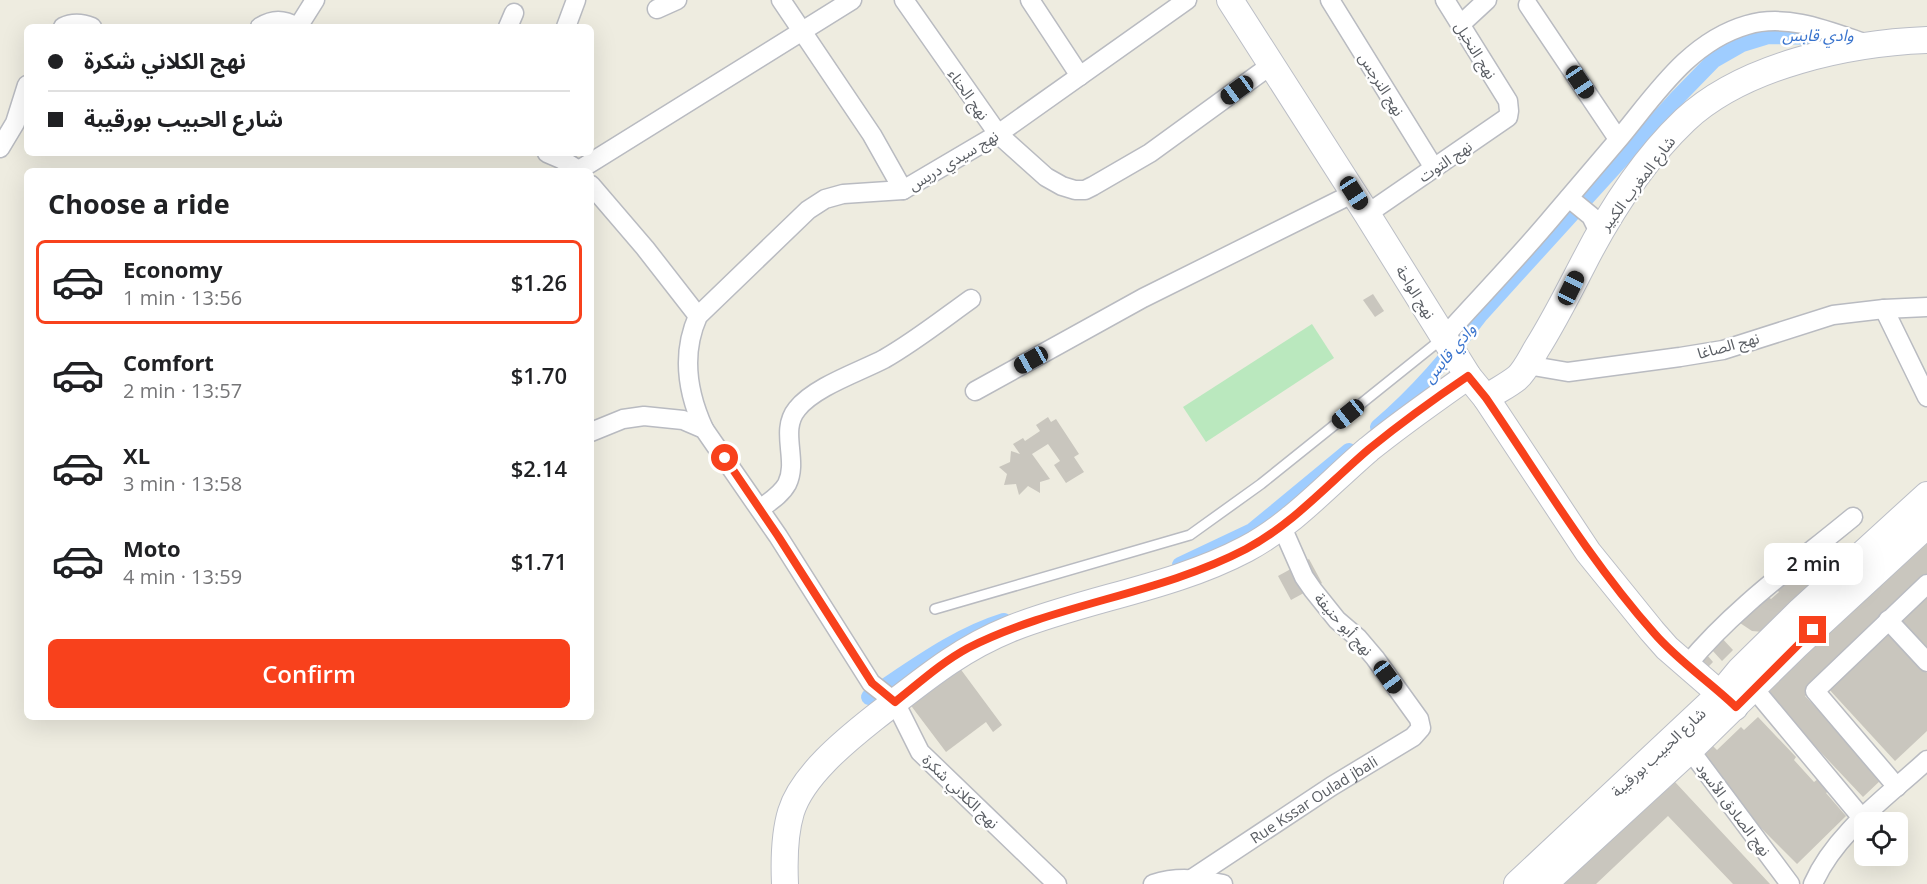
<!DOCTYPE html>
<meta charset="utf-8">
<style>
:root{--surface:#fff;--page:#f6f6f6;--text:#202124;--muted:#757577;--line:#e0e0e0;--accent:#f8411c}
body{margin:0;font-family:"Open Sans","Noto Sans Arabic",sans-serif;background:var(--page);color:var(--text);height:100vh;display:flex;flex-direction:column;font-size:22px;white-space:nowrap}
*{box-sizing:border-box;margin:0}
p{font-size:20px;color:var(--muted)}
.icon{flex:none;width:33px;height:33px;fill:none;stroke:currentColor;stroke-width:2;stroke-linecap:round;stroke-linejoin:round}
.map{position:relative;flex:1;overflow:hidden}
.sheet{position:absolute;left:24px;top:168px;width:570px;height:552px;display:flex;flex-direction:column;background:var(--surface);border-radius:9px;box-shadow:0 6px 24px #0002}
.sheet>*{flex:none}
.banner{position:absolute;left:24px;top:24px;width:570px;height:132px;border-radius:9px;box-shadow:0 6px 24px #0002;display:grid;align-content:center;height:132px;padding:0 24px;background:var(--surface)}
.tools{position:absolute;left:1854px;top:812px;display:grid;gap:12px}
.tools a{display:grid;place-items:center;width:54px;height:54px;border-radius:9px;background:var(--surface);box-shadow:0 6px 24px #0002;font-size:30px}
.end{position:absolute;width:27px;height:27px;margin:-14px;border:8px solid #f8411c;background:#fff;box-shadow:0 0 0 3px #fff}
.from{border-radius:50%}
.bubble{position:absolute;height:42px;border-radius:9px;background:var(--surface);box-shadow:0 6px 24px #0002;font-size:20px;font-weight:600;line-height:42px;text-align:center}
.car{position:absolute;width:18px;height:36px;margin:-18px -9px;border-radius:8px;box-shadow:0 0 4px 2px #0007;background:linear-gradient(#222 24%,#8ab4d8 0 40%,#222 0 76%,#8ab4d8 0 86%,#222 0)}
.banner b{display:flex;align-items:center;gap:21px;height:57px;font-size:22px}
.banner b+b{border-top:2px solid var(--line)}
.banner i{width:15px;height:15px;background:var(--text)}
ul{padding:0;list-style:none}
li{display:flex;align-items:center;gap:18px;height:84px;margin:0 12px 9px;padding:0 12px;border:3px solid transparent;border-radius:9px}
li div{flex:1}
li b{display:block;font-size:22px}
li em{font-style:normal;font-weight:600}
li.current{border-color:var(--accent)}
li>.icon{width:54px;height:54px;stroke-width:1.5}
h2{padding:0 24px;font-size:27px;line-height:72px}
.cta{display:flex;gap:12px;margin-top:auto;padding:12px 24px}
.cta a{flex:1;height:69px;border-radius:9px;background:var(--accent);color:#fff;font-size:24px;font-weight:600;line-height:69px;text-align:center}
.map>svg:first-child{display:block}
.grass{fill:#bae8be}
.lines{fill:none;stroke-linecap:round;stroke-linejoin:round}
.canal{stroke:#9fcdff;stroke-width:16}
.building{fill:#c9c6be}
.lane-casing{stroke:#b9bbc1;stroke-width:12}
.street-casing{stroke:#b9bbc1;stroke-width:21}
.secondary-casing{stroke:#bbbec6;stroke-width:28}
.lane{stroke:#fff;stroke-width:9}
.street{stroke:#fff;stroke-width:18}
.secondary{stroke:#fff;stroke-width:26}
.route{stroke:#f8411c;stroke-width:8}
.labels{text-anchor:middle;dominant-baseline:central;stroke-width:5;stroke-linejoin:round;paint-order:stroke}
.street-label{font-size:15px;fill:#595d63;stroke:#fff}
.water-label{font-size:16px;font-style:italic;fill:#3873cd;stroke:#fff}
</style>
<div class="map">
<svg width="1927" height="884" viewBox="0 0 1927 884">
<rect width="100%" height="100%" fill="#eeece0"/>
<polygon class="grass" points="1312,324 1334,358 1206,442 1183,407"/>
<g class="lines">
<g class="canal">
<path d="M1378,427C1418,393 1449,356 1481,314L1679,96L1714,60L1742,44L1768,36L1835,37"/>
<polyline points="1180,565 1252,531 1349,451"/>
<path d="M869,697C912,669 955,636 1004,621"/>
</g>
</g>
<g class="building">
<polygon points="1373,294 1384,311 1375,317 1363,300"/>
<polygon points="1048,417 1051,422 1056,419 1079,454 1074,457 1084,472 1066,483 1054,465 1060,461 1048,444 1032,454 1050,479 1040,482 1040,493 1028,486 1019,495 1016,484 1004,485 1007,474 999,467 1010,462 1011,451 1020,454 1013,444 1023,438 1025,441 1040,431 1036,425"/>
<polygon points="1927,537 1927,582 1805,696 1883,778 1863,797 1763,691"/>
<polygon points="1830,545 1846,563 1763,632 1752,631 1740,623 1767,596 1771,599 1779,592 1775,588 1793,572 1796,575"/>
<polygon points="1309,559 1322,583 1291,600 1278,576"/>
<polygon points="1927,592 1927,651 1898,620"/>
<polygon points="1888,631 1927,673 1927,731 1895,761 1827,687"/>
<polygon points="1718,634 1733,650 1722,661 1712,650 1707,655 1713,662 1707,668 1698,659"/>
<polygon points="959,667 1002,725 993,732 986,722 946,752 909,703"/>
<polygon points="1758,717 1796,757 1794,760 1814,782 1818,779 1829,791 1826,793 1846,816 1797,864 1757,824 1755,826 1691,760 1710,743 1717,750 1741,727 1744,730"/>
<polygon points="1664,782 1669,788 1675,782 1770,884 1733,884 1668,816 1596,884 1555,884"/>
</g>
<g class="lines">
<g class="lane-casing">
<polyline id="lane" points="935,609 1190,535 1261,484 1443,338"/>
</g>
<g class="street-casing">
<g id="street">
<polyline points="781,0 872,135 903,190"/>
<polyline points="904,0 998,134 1046,177 1062,186 1075,190 1085,190 1093,186 1150,153 1271,65"/>
<polyline points="1030,0 1080,76"/>
<polyline points="1330,0 1434,168"/>
<polyline points="1528,5 1618,139"/>
<polyline points="657,9 677,0"/>
<polyline points="1460,25 1487,0"/>
<path d="M63,27C73,22 82,23 92,27"/>
<path d="M260,27C273,19 283,19 297,27"/>
<polyline points="298,27 315,0"/>
<polyline points="508,27 514,13"/>
<polyline points="566,27 576,0"/>
<polyline points="0,148 15,123 27,85"/>
<polyline points="547,153 561,159 580,171"/>
<polyline points="579,170 852,0"/>
<polyline points="591,185 645,248 698,316"/>
<polyline points="1569,198 1591,216 1599,232"/>
<polyline points="1367,214 1508,117 1509,111 1508,101 1445,0"/>
<polyline points="1884,309 1927,397"/>
<path d="M1444,337C1481,296 1519,257 1554,215C1575,190 1596,166 1617,141C1654,97 1688,42 1747,25C1787,13 1829,31 1867,44"/>
<polyline points="1527,365 1568,372 1680,357 1723,350 1833,315 1884,309 1927,307"/>
<polyline points="975,391 1143,298 1354,193"/>
<path d="M704,429C687,392 681,354 698,316L808,210L825,199L843,194L903,190L998,134L1187,0"/>
<polyline points="591,432 623,419 644,416 683,420 704,429 778,536 871,683 895,702 920,752 1057,884"/>
<path d="M760,509C769,502 781,495 787,484C799,460 779,431 797,409C814,387 859,372 884,359C914,342 943,319 971,299"/>
<polyline points="1888,620 1927,662"/>
<path d="M1687,665C1734,608 1796,564 1853,517"/>
<polyline points="1746,679 1862,818"/>
<polyline points="1682,742 1690,750 1790,884"/>
<polyline points="1897,787 1815,691 1927,584"/>
<path id="s1" d="M1193,878L1332,786L1413,737L1421,728L1419,719L1375,658L1358,638L1337,620L1313,590L1304,577L1282,527"/>
<path d="M1153,884C1178,876 1198,879 1223,884"/>
<path d="M1813,884C1835,833 1887,797 1927,760"/>
</g>
</g>
<g class="secondary-casing">
<g id="secondary">
<polyline points="1230,0 1367,214 1468,376 1486,398 1588,552 1652,631 1667,648 1735,707"/>
<path d="M1486,398C1496,391 1507,386 1517,378C1525,371 1531,358 1537,348C1554,321 1568,293 1583,264C1609,213 1643,160 1685,120C1744,65 1849,43 1927,40"/>
<path d="M785,884C784,861 784,835 791,812C802,776 845,741 874,718C920,683 956,651 1010,629C1088,598 1172,588 1246,549C1293,524 1329,483 1369,449C1401,423 1434,400 1468,376"/>
<polyline points="1517,884 1721,693 1740,670 1801,610 1927,495"/>
<polyline points="1544,884 1690,750 1796,646 1927,525"/>
</g>
</g>
<use href="#lane" class="lane"/>
<use href="#street" class="street"/>
<use href="#secondary" class="secondary"/>
</g>
<g class="lines">
<path class="route" d="M725,458L778,536L872,683L895,702C919,683 942,662 968,648C1057,603 1158,595 1246,549C1293,524 1329,483 1369,449C1401,423 1434,399 1468,376L1486,398C1540,477 1590,561 1654,633C1678,661 1709,681 1736,707L1813,630"/>
</g>
<g class="labels">
<g class="street-label">
<text transform="translate(1476 50) rotate(58)">نهج النخيل</text>
<text transform="translate(1382 84) rotate(58)">نهج النرجس</text>
<text transform="translate(969 94) rotate(55)">نهج الحناء</text>
<text transform="translate(953 160) rotate(-31)">نهج سيدي دريس</text>
<text transform="translate(1445 161) rotate(-34)">نهج التوت</text>
<text transform="translate(1637 183) rotate(-53)">شارع المغرب الكبير</text>
<text transform="translate(1416 292) rotate(58)">نهج الواحة</text>
<text transform="translate(1728 345) rotate(-15)">نهج الصاغا</text>
<text transform="translate(1344 624) rotate(48)">نهج أبو حنيفة</text>
<text transform="translate(1658 752) rotate(-43)">شارع الحبيب بورقيبة</text>
<text transform="translate(961 791) rotate(44)">نهج الكلاني شكرة</text>
<text stroke="none"><textPath href="#s1" startOffset="144">Rue Kssar Oulad jbali</textPath></text>
<text transform="translate(1734 809) rotate(53)">نهج الصادق الأسود</text>
</g>
<g class="water-label">
<text x="1818" y="35">وادي قابس</text>
<text transform="translate(1449 353) rotate(-50)">وادي قابس</text>
</g>
</g>
</svg>
<div class="tools">
<a><svg class="icon" aria-label="locate" viewBox="0 0 24 24"><circle cx="12" cy="12" r="6"/><path d="M12 2v4M12 18v4M2 12h4M18 12h4"/></svg></a>
</div>
<i class="end from" style="left:725px;top:458px"></i>
<i class="end" style="left:1813px;top:630px"></i>
<div class="bubble" style="left:1764px;top:543px;width:99px">2 min</div>
<i class="car" style="left:1580px;top:82px;rotate:146deg"></i>
<i class="car" style="left:1237px;top:90px;rotate:234deg"></i>
<i class="car" style="left:1354px;top:193px;rotate:147deg"></i>
<i class="car" style="left:1571px;top:288px;rotate:26deg"></i>
<i class="car" style="left:1031px;top:360px;rotate:241deg"></i>
<i class="car" style="left:1348px;top:414px;rotate:231deg"></i>
<i class="car" style="left:1388px;top:677px;rotate:144deg"></i>
<div class="banner">
<b><i class="from"></i>نهج الكلاني شكرة</b>
<b><i></i>شارع الحبيب بورقيبة</b>
</div>
<section class="sheet">
<h2>Choose a ride</h2>
<ul>
<li class="current"><svg class="icon" aria-label="car" viewBox="0 0 24 24"><path d="M5 17H2v-5l4-1 3-4h7l3 4 3 1v5h-3M9 17h6M6 11h13"/><circle cx="7" cy="17" r="2"/><circle cx="17" cy="17" r="2"/></svg><div><b>Economy</b><p>1 min · 13:56</p></div><em>$1.26</em></li>
<li><svg class="icon" aria-label="car" viewBox="0 0 24 24"><path d="M5 17H2v-5l4-1 3-4h7l3 4 3 1v5h-3M9 17h6M6 11h13"/><circle cx="7" cy="17" r="2"/><circle cx="17" cy="17" r="2"/></svg><div><b>Comfort</b><p>2 min · 13:57</p></div><em>$1.70</em></li>
<li><svg class="icon" aria-label="car" viewBox="0 0 24 24"><path d="M5 17H2v-5l4-1 3-4h7l3 4 3 1v5h-3M9 17h6M6 11h13"/><circle cx="7" cy="17" r="2"/><circle cx="17" cy="17" r="2"/></svg><div><b>XL</b><p>3 min · 13:58</p></div><em>$2.14</em></li>
<li><svg class="icon" aria-label="car" viewBox="0 0 24 24"><path d="M5 17H2v-5l4-1 3-4h7l3 4 3 1v5h-3M9 17h6M6 11h13"/><circle cx="7" cy="17" r="2"/><circle cx="17" cy="17" r="2"/></svg><div><b>Moto</b><p>4 min · 13:59</p></div><em>$1.71</em></li>
</ul>
<div class="cta"><a>Confirm</a></div>
</section>
</div>
